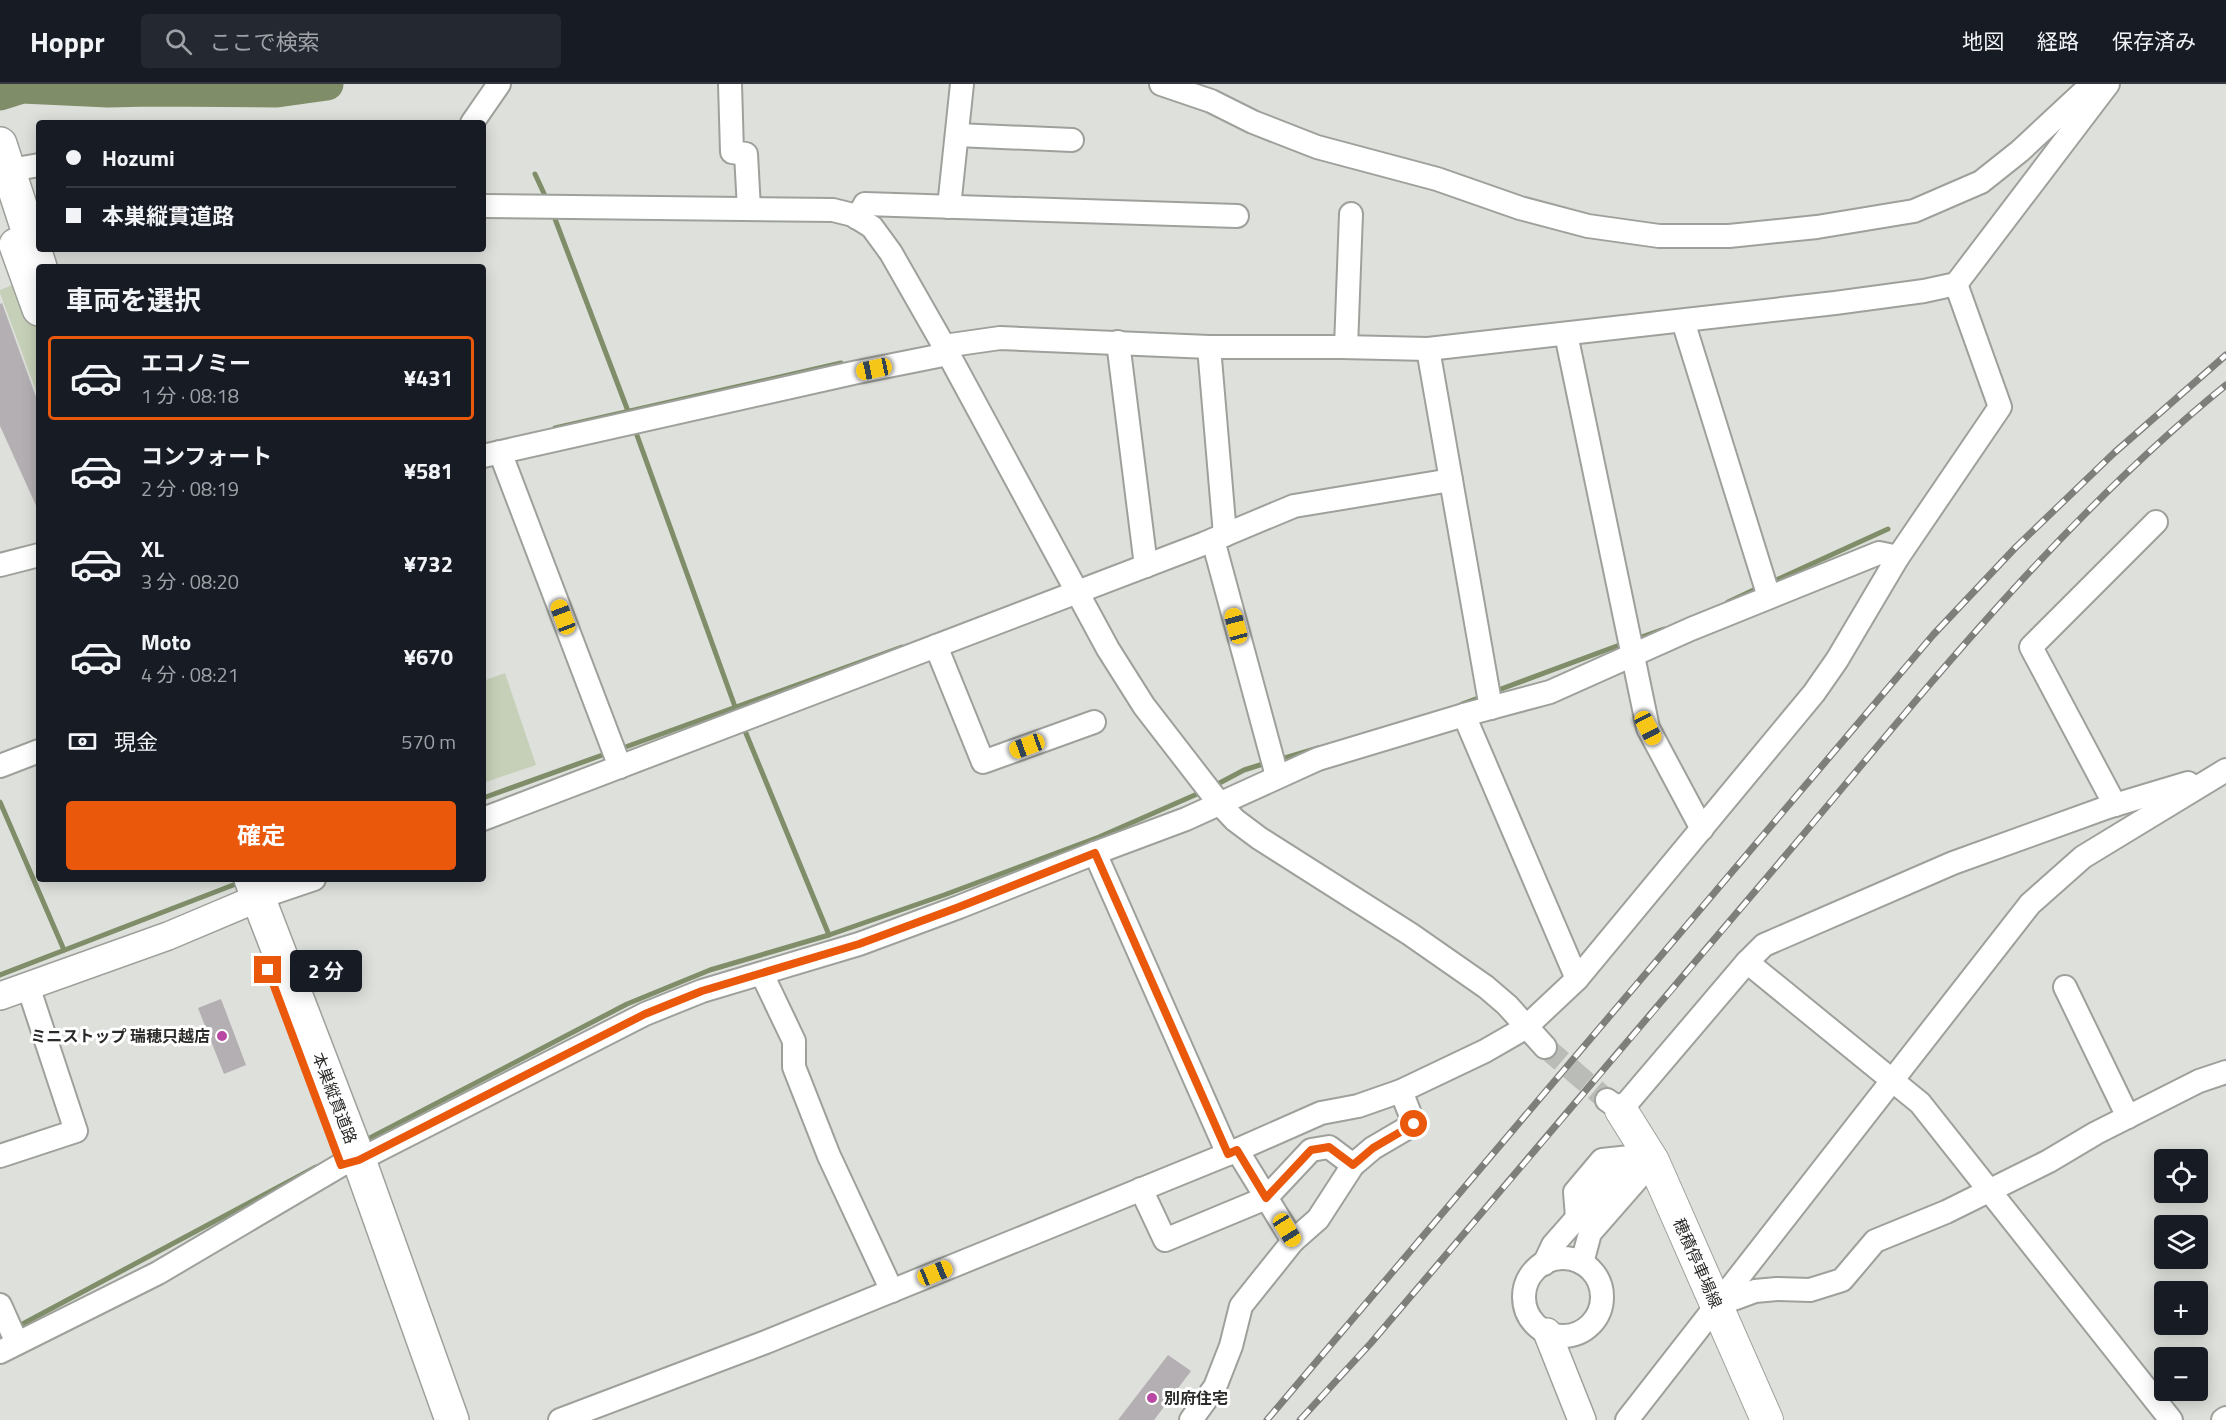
<!DOCTYPE html>
<html lang="ja">
<meta charset="utf-8">
<style>
:root{--surface:#171b24;--page:#242831;--text:#f1f3f6;--muted:#9ea1a6;--line:#363941;--accent:#ea580c}
body{margin:0;font-family:"Titillium Web","Noto Sans JP",sans-serif;background:var(--page);color:var(--text);height:100vh;display:flex;flex-direction:column;font-size:22px;white-space:nowrap}
*{box-sizing:border-box;margin:0}
p{font-size:20px;color:var(--muted)}
.icon{flex:none;width:33px;height:33px;fill:none;stroke:currentColor;stroke-width:2;stroke-linecap:round;stroke-linejoin:round}
.map{position:relative;flex:1;overflow:hidden}
.sheet{position:absolute;left:36px;top:180px;width:450px;height:618px;display:flex;flex-direction:column;background:var(--surface);border-radius:6px;box-shadow:0 3px 15px #0003}
.sheet>*{flex:none}
.guide{position:absolute;left:36px;top:36px;width:450px;height:132px;border-radius:6px;box-shadow:0 3px 15px #0003;display:grid;align-content:center;height:132px;padding:0 30px;background:var(--surface)}
.fabs{position:absolute;left:2154px;top:1065px;display:grid;gap:12px}
.fabs a{display:grid;place-items:center;width:54px;height:54px;border-radius:6px;background:var(--surface);box-shadow:0 3px 15px #0003;font-size:30px}
.end{position:absolute;width:27px;height:27px;margin:-14px;border:8px solid #ea580c;background:#fff;box-shadow:0 0 0 3px #fff}
.from{border-radius:50%}
.bubble{position:absolute;height:42px;border-radius:6px;background:var(--surface);box-shadow:0 3px 15px #0003;font-size:20px;font-weight:700;line-height:42px;text-align:center}
.car{position:absolute;width:18px;height:36px;margin:-18px -9px;border-radius:8px;box-shadow:0 0 4px 2px #0007;background:linear-gradient(#f5c518 24%,#345 0 40%,#f5c518 0 76%,#345 0 86%,#f5c518 0)}
.guide b{display:flex;align-items:center;gap:21px;height:57px;font-size:22px}
.guide b+b{border-top:2px solid var(--line)}
.guide i{width:15px;height:15px;background:var(--text)}
ul{padding:0;list-style:none}
li{display:flex;align-items:center;gap:18px;height:84px;margin:0 12px 9px;padding:0 18px;border:3px solid transparent;border-radius:6px}
li div{flex:1}
li b{display:block;font-size:22px}
li em{font-style:normal;font-weight:700}
li.active{border-color:var(--accent)}
li>.icon{width:54px;height:54px;stroke-width:1.5}
h2{padding:0 30px;font-size:27px;line-height:72px}
.pay{display:flex;align-items:center;gap:15px;height:66px;padding:0 30px;font-size:22px}
.pay p{margin-inline-start:auto}
.cta{display:flex;gap:12px;margin-top:auto;padding:12px 30px}
.cta a{flex:1;height:69px;border-radius:6px;background:var(--accent);color:#fff;font-size:24px;font-weight:700;line-height:69px;text-align:center}
header{display:flex;align-items:center;gap:36px;box-sizing:border-box;height:84px;padding:0 30px;background:var(--surface);border-bottom:2px solid var(--line)}
header strong{font-size:28px}
nav{display:flex;gap:33px;margin-inline-start:auto;font-size:21px}
.search{width:420px;height:54px;background:var(--page);display:flex;align-items:center;gap:15px;box-sizing:border-box;padding:0 21px;border-radius:6px;color:var(--muted);font-size:22px}
.map>svg:first-child{display:block}
.green{fill:#c6d0b8}
.lines{fill:none;stroke-linecap:round;stroke-linejoin:round}
.stream{stroke:#7f8e69;stroke-width:5}
.river{stroke:#7f8e69;stroke-width:33}
.building{fill:#b4afb2}
.minor-tunnel{stroke:#babcb7;stroke-width:22;stroke-dasharray:22 11;stroke-linecap:butt}
.minor-casing{stroke:#9ea19b;stroke-width:26}
.tertiary-casing{stroke:#9ea19b;stroke-width:30}
.secondary-casing{stroke:#9ea19b;stroke-width:34}
.primary-casing{stroke:#9ea19b;stroke-width:36}
.minor{stroke:#fff;stroke-width:22}
.tertiary{stroke:#fff;stroke-width:27}
.secondary{stroke:#fff;stroke-width:32}
.primary{stroke:#fff;stroke-width:33}
.rail-casing{stroke:#7e7f7b;stroke-width:7}
.rail{stroke:#fff;stroke-width:4.5;stroke-dasharray:14;stroke-linecap:butt}
.route{stroke:#ea580c;stroke-width:8}
.poi-dot{fill:#b948a4;stroke:#fff;stroke-width:2}
.labels{text-anchor:middle;dominant-baseline:central;stroke-width:6;stroke-linejoin:round;paint-order:stroke}
.poi-label{font-size:16px;font-weight:bold;fill:#2a2b28;stroke:#fff;text-anchor:end}
.street-label{font-size:16px;fill:#2a2b28;stroke:#fff}
</style>
<header>
<strong>Hoppr</strong>
<div class="search"><svg class="icon" aria-label="search" viewBox="0 0 24 24"><circle cx="10" cy="10" r="6"/><path d="M15 15l6 6"/></svg>ここで検索</div>
<nav><a>地図</a><a>経路</a><a>保存済み</a></nav>
</header>
<div class="map">
<svg width="2226" height="1336" viewBox="0 0 2226 1336">
<rect width="100%" height="100%" fill="#dee0db"/>
<g class="green">
<polygon points="22,197 39,247 39,315 0,209 0,206"/>
<polygon points="505,589 536,681 483,699 483,597"/>
</g>
<g class="lines">
<g class="stream">
<polyline points="535,90 547,116"/>
<polyline points="552,127 631,335"/>
<polyline points="634,343 738,631"/>
<polyline points="555,344 841,279"/>
<polyline points="1772,498 1888,445"/>
<polyline points="1728,518 1760,503"/>
<polyline points="1636,555 1664,545"/>
<polyline points="1493,608 1625,559"/>
<polyline points="1462,620 1484,612"/>
<polyline points="743,642 829,851"/>
<polyline points="620,665 902,563"/>
<polyline points="1278,676 1318,664"/>
<polyline points="1212,703 1244,686 1266,679"/>
<polyline points="483,714 608,669"/>
<polyline points="0,718 64,866"/>
<polyline points="0,891 241,798"/>
<polyline points="364,1057 627,920 710,886 829,851 944,811 1099,753 1204,707"/>
<polyline points="15,1244 316,1083"/>
</g>
<polyline class="river" points="0,10 22,3 108,7 151,6 277,7 327,0"/>
</g>
<g class="building">
<polygon points="2,219 39,321 39,428 0,342 0,220"/>
<polygon points="221,915 246,981 224,990 198,924"/>
<polygon points="1168,1271 1191,1287 1154,1336 1118,1336"/>
</g>
<g class="lines">
<polyline class="minor-tunnel" points="1545,963 1607,1016"/>
<g class="minor-casing">
<g id="minor">
<polyline points="730,0 732,68 746,70 749,125"/>
<polyline points="1161,0 1211,17 1253,38 1317,63 1437,95 1520,124 1588,142 1659,152 1729,152 1817,143 1914,127 1981,98 2020,67 2092,0"/>
<polyline points="472,39 499,0"/>
<polyline points="957,51 1072,56"/>
<polyline points="0,88 39,81"/>
<polyline points="483,122 833,126 853,131 872,143 891,169 944,262 1108,565 1144,622 1219,719 1235,736 1259,754 1410,850 1486,903 1507,921 1545,963"/>
<polyline points="949,123 962,0"/>
<polyline points="857,134 865,120 1237,132"/>
<polyline points="1683,237 1769,513"/>
<polyline points="1566,250 1648,644 1702,745"/>
<polyline points="1118,258 1146,482"/>
<polyline points="944,262 1000,254 1209,263 1342,263 1428,265 1835,219 1924,207 1956,200 2108,0"/>
<polyline points="1209,263 1225,451"/>
<polyline points="1346,263 1351,130"/>
<polyline points="1428,265 1491,624"/>
<polyline points="500,368 620,683"/>
<polyline points="483,372 853,289 948,270"/>
<polyline points="1213,456 1277,692"/>
<polyline points="0,481 39,471"/>
<polyline points="936,562 983,678 1094,638"/>
<polyline points="0,682 39,667"/>
<polyline points="2115,721 2031,563 2156,438"/>
<polyline points="483,735 1203,460 1294,422 1451,396"/>
<polyline points="258,814 314,795"/>
<polyline points="1747,878 1764,861 1953,779 2108,723 2188,699"/>
<polyline points="762,890 794,957 794,983 829,1072 892,1207"/>
<polyline points="1577,895 1814,609 1837,576 1898,473 2000,323 1956,200"/>
<polyline points="2065,903 2128,1033"/>
<polyline points="1607,1016 1621,1026 1747,878 1920,1019 2171,1336"/>
<polyline points="1237,1066 1293,1157"/>
<polyline points="1228,1070 1095,769 1186,735 1318,675 1464,631 1550,608 1691,545 1879,469 1898,473"/>
<polyline points="0,1072 76,1047 28,902"/>
<polyline points="1141,1105 1165,1156 1266,1114 1311,1066 1329,1063 1353,1081"/>
<polyline points="1577,1133 1575,1108 1602,1076 1630,1073"/>
<circle cx="1563" cy="1213" r="39"/>
<polyline points="1582,1179 1590,1149 1653,1077"/>
<polyline points="1544,1180 1553,1161 1642,1060"/>
<polyline points="0,1221 17,1259"/>
<polyline points="1717,1221 1755,1207 1777,1205 1810,1206 1842,1196 1875,1157 1946,1128 2049,1077 2096,1049 2199,997 2226,988"/>
<polyline points="0,1268 158,1189 341,1081 359,1076 645,930 702,907 859,860 959,823 1095,769"/>
<polyline points="560,1336 766,1258 1228,1070 1321,1029 1358,1022 1401,1007 1485,967 1525,944 1577,895 1464,631"/>
<polyline points="1191,1336 1215,1303 1231,1262 1241,1222 1293,1157 1318,1135 1353,1081 1373,1064 1414,1040 1401,1007"/>
<polyline points="1627,1336 2030,820 2083,773 2226,686"/>
<polyline points="2223,1336 2226,1334"/>
</g>
</g>
<g class="tertiary-casing">
<g id="tertiary">
<polyline points="0,912 168,852 258,814"/>
<polyline points="1547,1248 1582,1336"/>
</g>
</g>
<g class="secondary-casing">
<polyline id="secondary" points="1621,1026 1653,1077 1767,1336"/>
</g>
<g class="primary-casing">
<g id="primary">
<polyline points="0,60 40,183"/>
<polyline points="16,161 39,225"/>
<polyline points="251,795 359,1076 452,1336"/>
</g>
</g>
<use href="#minor" class="minor"/>
<use href="#tertiary" class="tertiary"/>
<use href="#secondary" class="secondary"/>
<use href="#primary" class="primary"/>
<g class="rail-casing">
<g id="rail">
<polyline points="1267,1336 1933,551 2016,463 2114,369 2226,271"/>
<path d="M1300,1336L1371,1259C1515,1090 1659,921 1802,752C1935,594 2065,432 2226,301"/>
</g>
</g>
<use href="#rail" class="rail"/>
</g>
<g class="lines">
<polyline class="route" points="268,886 341,1081 359,1076 645,930 702,907 859,860 959,823 1095,769 1228,1070 1237,1066 1266,1114 1311,1066 1329,1063 1353,1081 1373,1064 1414,1040"/>
</g>
<g class="poi-dot">
<circle cx="222" cy="952" r="6"/>
<circle cx="1152" cy="1314" r="6"/>
</g>
<g class="labels">
<g class="poi-label">
<text x="210" y="952">ミニストップ 瑞穂只越店</text>
<text x="1164" y="1314" text-anchor="start">別府住宅</text>
</g>
<g class="street-label">
<text transform="translate(335 1014) rotate(69)">本巣縦貫道路</text>
<text transform="translate(1698 1179) rotate(66)">穂積停車場線</text>
</g>
</g>
</svg>
<div class="fabs">
<a><svg class="icon" aria-label="locate" viewBox="0 0 24 24"><circle cx="12" cy="12" r="6"/><path d="M12 2v4M12 18v4M2 12h4M18 12h4"/></svg></a>
<a><svg class="icon" aria-label="layers" viewBox="0 0 24 24"><path d="M12 4l9 5-9 5-9-5zM3 14l9 5 9-5"/></svg></a>
<a>+</a>
<a>−</a>
</div>
<i class="end from" style="left:1414px;top:1040px"></i>
<i class="end" style="left:268px;top:886px"></i>
<div class="bubble" style="left:290px;top:866px;width:72px">2 分</div>
<i class="car" style="left:874px;top:285px;rotate:258deg"></i>
<i class="car" style="left:563px;top:533px;rotate:339deg"></i>
<i class="car" style="left:1236px;top:542px;rotate:345deg"></i>
<i class="car" style="left:1648px;top:644px;rotate:152deg"></i>
<i class="car" style="left:1027px;top:662px;rotate:250deg"></i>
<i class="car" style="left:1287px;top:1146px;rotate:148deg"></i>
<i class="car" style="left:935px;top:1189px;rotate:68deg"></i>
<div class="guide">
<b><i class="from"></i>Hozumi</b>
<b><i></i>本巣縦貫道路</b>
</div>
<section class="sheet">
<h2>車両を選択</h2>
<ul>
<li class="active"><svg class="icon" aria-label="car" viewBox="0 0 24 24"><path d="M5 17H2v-5l4-1 3-4h7l3 4 3 1v5h-3M9 17h6M6 11h13"/><circle cx="7" cy="17" r="2"/><circle cx="17" cy="17" r="2"/></svg><div><b>エコノミー</b><p>1 分 · 08:18</p></div><em>¥431</em></li>
<li><svg class="icon" aria-label="car" viewBox="0 0 24 24"><path d="M5 17H2v-5l4-1 3-4h7l3 4 3 1v5h-3M9 17h6M6 11h13"/><circle cx="7" cy="17" r="2"/><circle cx="17" cy="17" r="2"/></svg><div><b>コンフォート</b><p>2 分 · 08:19</p></div><em>¥581</em></li>
<li><svg class="icon" aria-label="car" viewBox="0 0 24 24"><path d="M5 17H2v-5l4-1 3-4h7l3 4 3 1v5h-3M9 17h6M6 11h13"/><circle cx="7" cy="17" r="2"/><circle cx="17" cy="17" r="2"/></svg><div><b>XL</b><p>3 分 · 08:20</p></div><em>¥732</em></li>
<li><svg class="icon" aria-label="car" viewBox="0 0 24 24"><path d="M5 17H2v-5l4-1 3-4h7l3 4 3 1v5h-3M9 17h6M6 11h13"/><circle cx="7" cy="17" r="2"/><circle cx="17" cy="17" r="2"/></svg><div><b>Moto</b><p>4 分 · 08:21</p></div><em>¥670</em></li>
</ul>
<div class="pay"><svg class="icon" aria-label="cash" viewBox="0 0 24 24"><path d="M3 7h18v10H3z"/><circle cx="12" cy="12" r="2"/></svg>現金<p>570 m</p></div>
<div class="cta"><a>確定</a></div>
</section>
</div>
